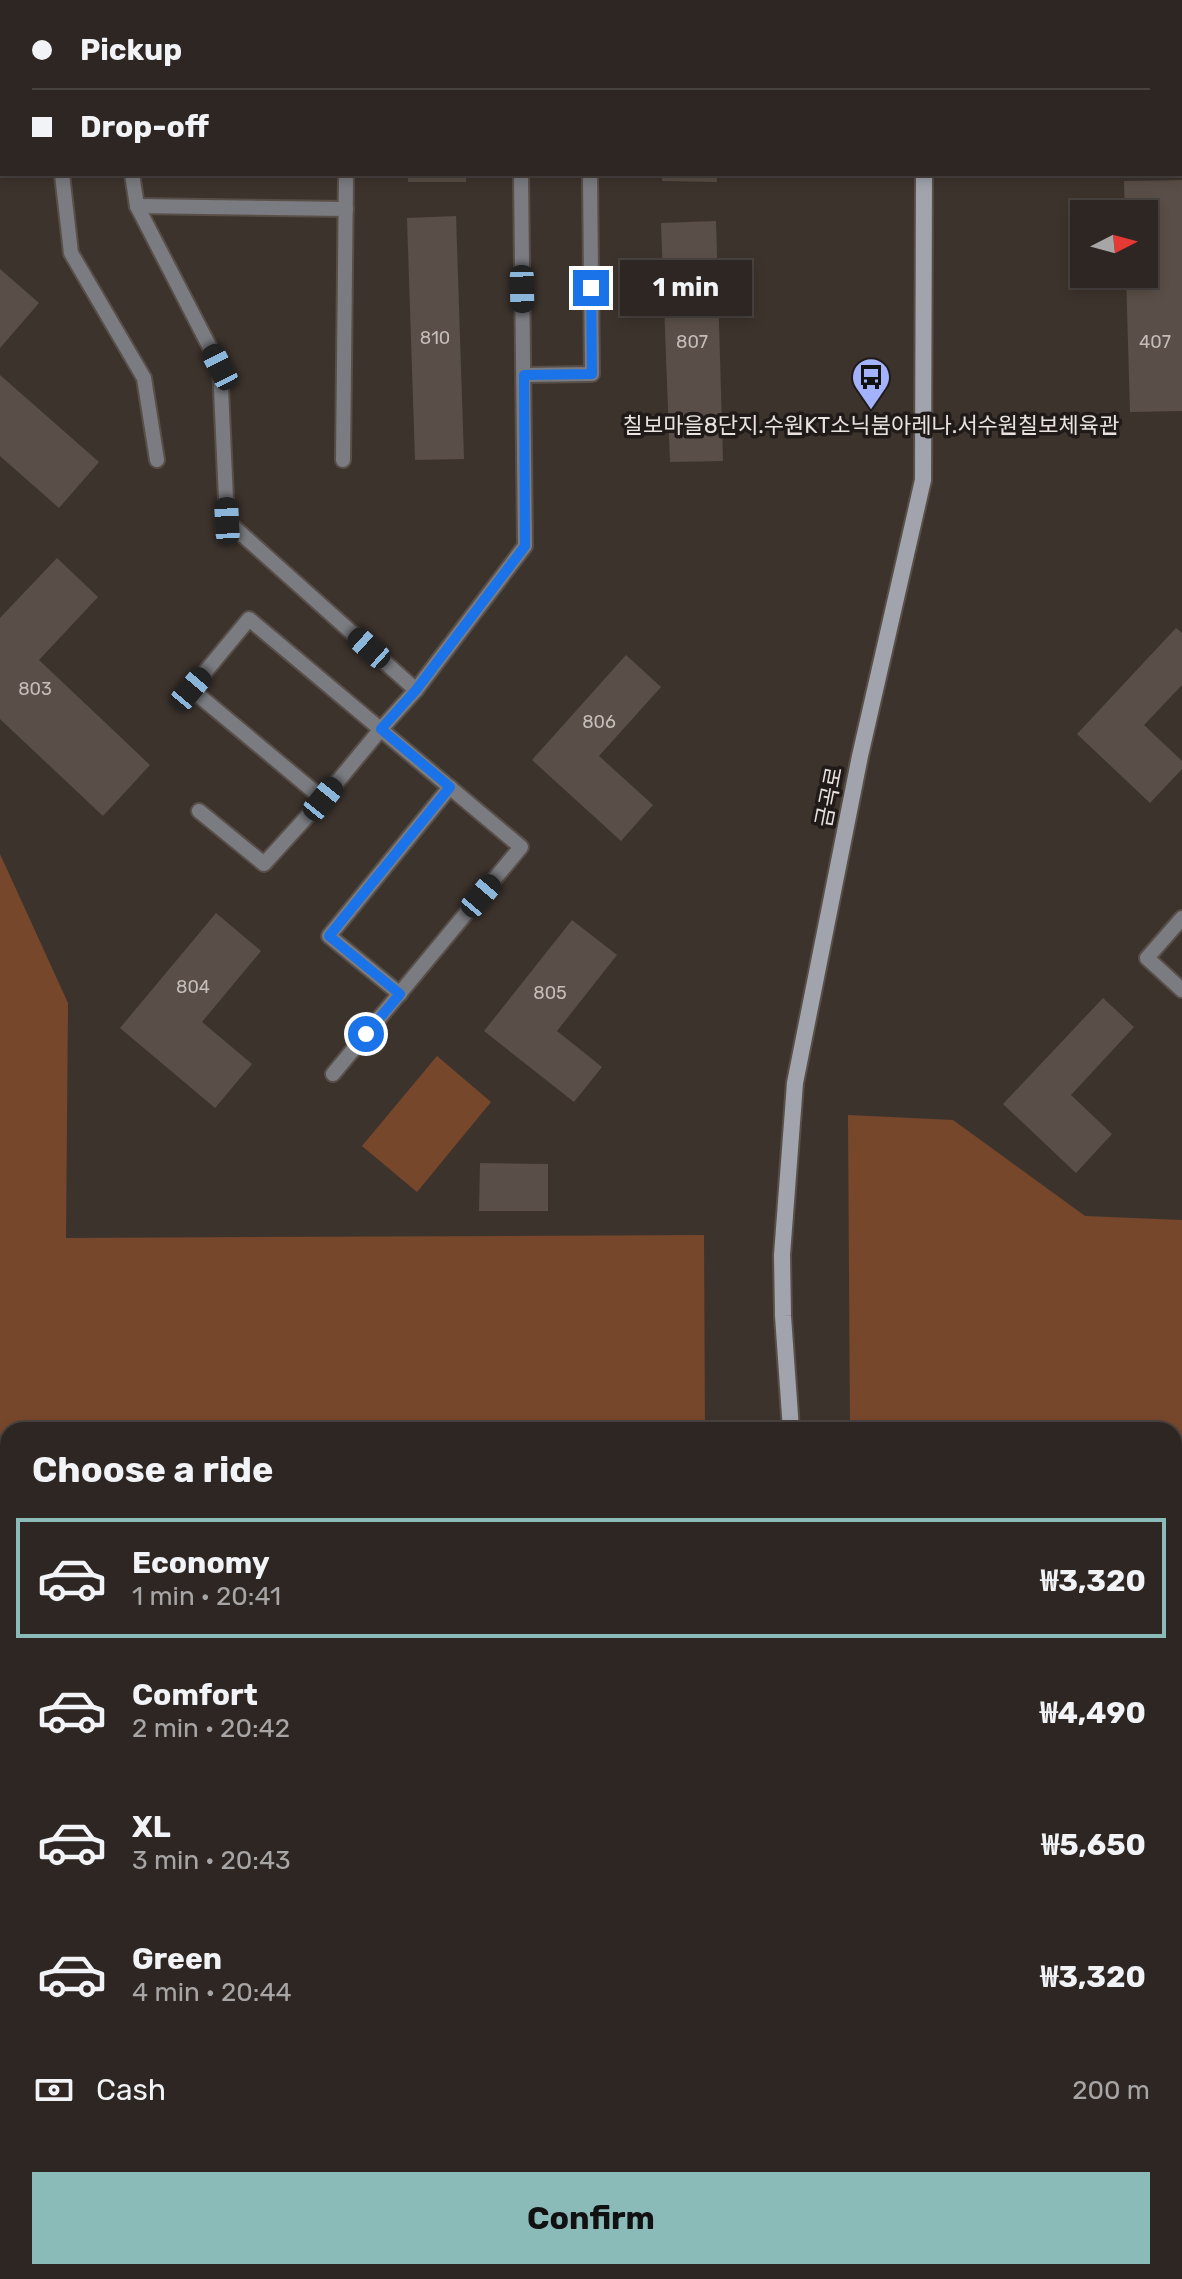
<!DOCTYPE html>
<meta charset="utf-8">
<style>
:root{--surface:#2e2622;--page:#3a322f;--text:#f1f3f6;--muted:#a7a5a5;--line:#494340;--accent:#8bbbb9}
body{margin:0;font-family:Rubik,"Noto Sans KR",sans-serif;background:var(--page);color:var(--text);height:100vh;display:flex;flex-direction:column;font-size:30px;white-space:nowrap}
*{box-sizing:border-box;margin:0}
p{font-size:26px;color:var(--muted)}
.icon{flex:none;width:44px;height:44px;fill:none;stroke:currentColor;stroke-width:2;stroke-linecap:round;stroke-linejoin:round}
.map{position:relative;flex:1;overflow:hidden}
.drawer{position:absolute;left:0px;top:1422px;width:1182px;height:858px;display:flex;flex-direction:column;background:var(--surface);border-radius:24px 24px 0 0;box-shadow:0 4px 12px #0003,0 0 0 2px var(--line)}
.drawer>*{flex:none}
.top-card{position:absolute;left:0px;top:0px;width:1182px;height:176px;box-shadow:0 4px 12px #0003,0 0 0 2px var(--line);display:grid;align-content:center;height:176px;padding:0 32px;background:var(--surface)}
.needle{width:52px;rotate:84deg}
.controls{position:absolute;left:1070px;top:200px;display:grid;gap:16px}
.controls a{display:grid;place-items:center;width:88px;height:88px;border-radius:0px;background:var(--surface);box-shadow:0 4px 12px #0003,0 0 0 2px var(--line);font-size:40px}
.end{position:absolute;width:36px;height:36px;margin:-18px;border:10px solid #1a73e8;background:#fff;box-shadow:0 0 0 4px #fff}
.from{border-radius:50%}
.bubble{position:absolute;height:56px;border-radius:0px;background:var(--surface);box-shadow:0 4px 12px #0003,0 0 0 2px var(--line);font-size:26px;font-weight:700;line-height:56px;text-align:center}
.car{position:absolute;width:24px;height:48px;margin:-24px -12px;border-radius:10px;box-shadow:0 0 6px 2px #0007;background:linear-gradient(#222 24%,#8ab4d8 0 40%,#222 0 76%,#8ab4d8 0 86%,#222 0)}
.top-card b{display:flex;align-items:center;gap:28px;height:76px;font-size:30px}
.top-card b+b{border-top:2px solid var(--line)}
.top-card i{width:20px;height:20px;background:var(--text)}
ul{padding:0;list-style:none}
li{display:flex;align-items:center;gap:24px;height:120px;margin:0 16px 12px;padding:0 16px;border:4px solid transparent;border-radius:0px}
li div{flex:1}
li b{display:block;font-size:30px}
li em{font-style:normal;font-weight:700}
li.on{border-color:var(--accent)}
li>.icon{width:72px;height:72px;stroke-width:1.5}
h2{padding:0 32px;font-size:36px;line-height:96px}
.pay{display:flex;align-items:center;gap:20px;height:88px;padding:0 32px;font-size:30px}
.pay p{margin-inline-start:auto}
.primary-button{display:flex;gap:16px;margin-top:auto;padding:16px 32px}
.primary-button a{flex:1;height:92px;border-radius:0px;background:var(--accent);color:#111;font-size:32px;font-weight:700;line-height:92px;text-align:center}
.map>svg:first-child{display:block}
.built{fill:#4b3b32}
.green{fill:#77472c}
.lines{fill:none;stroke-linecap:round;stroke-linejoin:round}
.river{stroke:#3b1500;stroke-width:64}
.building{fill:#5a4f48}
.motorway-tunnel{stroke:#574d48;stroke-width:24;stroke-dasharray:24 12;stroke-linecap:butt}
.service-casing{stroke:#594f49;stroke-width:18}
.minor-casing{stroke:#594f49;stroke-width:20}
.secondary-casing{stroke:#594f49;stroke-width:20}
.trunk-casing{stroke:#594f49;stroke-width:26}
.service{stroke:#7b7c81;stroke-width:14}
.minor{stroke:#7b7c81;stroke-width:16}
.secondary{stroke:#a1a4ac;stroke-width:16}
.trunk{stroke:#cdd0dc;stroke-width:22}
.route{stroke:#1a73e8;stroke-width:10}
.labels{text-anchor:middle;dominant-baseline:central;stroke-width:7;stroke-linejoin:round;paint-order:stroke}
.number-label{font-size:18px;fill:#c5bdb9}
.poi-label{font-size:22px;fill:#e9e2df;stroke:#201b19}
.street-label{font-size:22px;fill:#e9e2df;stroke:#201b19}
</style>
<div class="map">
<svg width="1182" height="2279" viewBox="0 0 1182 2279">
<rect width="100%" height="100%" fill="#3d332d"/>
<polygon class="built" points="1182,2129 1182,2279 944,2279 942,2272 1174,2272 1174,2130"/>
<g class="green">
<polygon points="0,854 68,1003 66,1238 704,1235 705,1430 8,1430 8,1563 0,1562"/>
<polygon points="437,1056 491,1102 417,1192 362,1146"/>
<polygon points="848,1115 953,1120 1085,1216 1182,1220 1182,1555 1174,1555 1174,1430 850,1430"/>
<rect x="0" y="1753" width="8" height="375"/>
<polygon points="1182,1757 1182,2039 1174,2039 1174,1758"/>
<polygon points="139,2272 758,2272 759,2279 141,2279"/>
</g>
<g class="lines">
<g class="river">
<polyline points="0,1692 8,1720"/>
<polyline points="272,2272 273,2279"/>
</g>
</g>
<g class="building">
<rect x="172" y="174" width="60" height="4"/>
<rect x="408" y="174" width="58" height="8"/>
<polygon points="662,174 717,174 717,182 662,181"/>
<polygon points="1182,180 1182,411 1130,412 1126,274 1144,274 1144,214 1125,214 1124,181"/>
<polygon points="456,216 464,459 415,460 407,218"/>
<polygon points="716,221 723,461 670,462 661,223"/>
<polygon points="0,269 39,303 0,348"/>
<polygon points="0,375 99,462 59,508 0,456"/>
<polygon points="57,558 98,597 39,660 150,765 103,816 0,719 0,618"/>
<polygon points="1176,628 1182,633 1182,685 1144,725 1182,761 1182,769 1150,803 1077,734"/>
<polygon points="626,655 661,687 599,756 653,805 621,841 532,760"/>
<polygon points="216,913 261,951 202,1022 252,1064 215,1108 120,1028"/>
<polygon points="572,920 617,955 557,1031 602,1067 574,1102 484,1031"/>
<polygon points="1103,998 1134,1027 1071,1095 1112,1134 1076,1173 1003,1104"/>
<polygon points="480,1163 548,1164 548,1211 479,1211"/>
</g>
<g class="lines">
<g class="motorway-tunnel">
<polyline points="1174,1856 1182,1856"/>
<polyline points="0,1879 8,1879"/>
<polyline points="1174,1936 1182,1936"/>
<polyline points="0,1964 8,1964"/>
</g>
<g class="service-casing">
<g id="service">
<polyline points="114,0 114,2"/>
<polyline points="518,0 518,2"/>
<polyline points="588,0 588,2"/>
<polyline points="348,2 348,0"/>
<polyline points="62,174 71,253 144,378 157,460"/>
<polyline points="132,174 137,206 220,367 227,521 416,690"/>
<polyline points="137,206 346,209"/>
<polyline points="524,375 592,374 590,174"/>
<polyline points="343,460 346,174"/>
<polyline points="323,799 191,689 249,619 521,847 333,1074"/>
<polyline points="199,811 264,864 323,799 381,729 416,690 525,546 521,174"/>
<polyline points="1182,918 1147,958 1182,990"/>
<polyline points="400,994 329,936 450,787"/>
</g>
</g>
<g class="minor-casing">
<polyline id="minor" points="1174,2085 1182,2085"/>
</g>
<g class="secondary-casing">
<g id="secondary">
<polyline points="924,2 924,0"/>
<polyline points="791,1430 783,1316 782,1255 795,1083 860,756 923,480 924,174"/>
<polyline points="841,2272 843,2279"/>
</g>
</g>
<g class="trunk-casing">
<g id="trunk">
<polyline points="0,1637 8,1637"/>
<polyline points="1174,1645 1182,1645"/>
<polyline points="0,1698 8,1698"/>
<polyline points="1174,1709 1182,1709"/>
</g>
</g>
<use href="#service" class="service"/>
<use href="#minor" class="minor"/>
<use href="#secondary" class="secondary"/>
<use href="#trunk" class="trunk"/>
</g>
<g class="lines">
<polyline class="route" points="366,1034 400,994 329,936 450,787 381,729 416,690 525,546 524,375 592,374 591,288"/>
</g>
<defs>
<g id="bus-pin" transform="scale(2)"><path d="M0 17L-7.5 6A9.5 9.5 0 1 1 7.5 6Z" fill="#a2b2fd" stroke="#201b19"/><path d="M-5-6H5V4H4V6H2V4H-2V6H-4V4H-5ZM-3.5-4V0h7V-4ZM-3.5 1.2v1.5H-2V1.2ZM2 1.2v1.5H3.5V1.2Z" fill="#111"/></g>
</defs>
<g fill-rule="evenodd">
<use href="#bus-pin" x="871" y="377"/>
</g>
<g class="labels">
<g class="number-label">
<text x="435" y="338">810</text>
<text x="692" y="342">807</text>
<text x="1155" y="342">407</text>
<text x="35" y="689">803</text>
<text x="599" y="722">806</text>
<text x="193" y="987">804</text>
<text x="550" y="993">805</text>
</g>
<g class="poi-label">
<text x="871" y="425">칠보마을8단지.수원KT소닉붐아레나.서수원칠보체육관</text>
</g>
<g class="street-label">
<text transform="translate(829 797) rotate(-79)">금곡로</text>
</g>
</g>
</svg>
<div class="controls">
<a><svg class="needle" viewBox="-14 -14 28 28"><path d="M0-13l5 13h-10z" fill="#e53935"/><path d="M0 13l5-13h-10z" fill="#a7a5a5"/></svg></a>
</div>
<i class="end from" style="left:366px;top:1034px"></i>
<i class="end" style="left:591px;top:288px"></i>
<div class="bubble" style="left:620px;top:260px;width:132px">1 min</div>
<i class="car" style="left:522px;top:289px;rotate:179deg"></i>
<i class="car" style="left:220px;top:367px;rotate:333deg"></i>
<i class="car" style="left:227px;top:521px;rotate:357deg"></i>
<i class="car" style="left:369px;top:648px;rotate:312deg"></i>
<i class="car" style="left:191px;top:689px;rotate:40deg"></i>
<i class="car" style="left:323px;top:799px;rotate:39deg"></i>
<i class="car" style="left:481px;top:896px;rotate:40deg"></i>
<div class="top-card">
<b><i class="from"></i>Pickup</b>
<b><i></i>Drop-off</b>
</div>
<section class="drawer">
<h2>Choose a ride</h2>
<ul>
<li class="on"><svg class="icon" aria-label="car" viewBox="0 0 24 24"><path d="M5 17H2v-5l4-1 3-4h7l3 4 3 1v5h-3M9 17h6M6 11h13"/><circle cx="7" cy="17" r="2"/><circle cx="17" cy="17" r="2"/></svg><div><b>Economy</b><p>1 min · 20:41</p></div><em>₩3,320</em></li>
<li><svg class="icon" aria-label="car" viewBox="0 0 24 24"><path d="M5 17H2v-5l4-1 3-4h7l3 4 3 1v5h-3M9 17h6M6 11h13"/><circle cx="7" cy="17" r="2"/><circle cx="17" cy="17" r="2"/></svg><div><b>Comfort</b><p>2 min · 20:42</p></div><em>₩4,490</em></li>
<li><svg class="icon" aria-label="car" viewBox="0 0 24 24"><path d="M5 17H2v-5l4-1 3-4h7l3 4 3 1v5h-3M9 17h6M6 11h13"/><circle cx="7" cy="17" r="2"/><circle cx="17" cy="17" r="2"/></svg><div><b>XL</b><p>3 min · 20:43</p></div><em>₩5,650</em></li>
<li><svg class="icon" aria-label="car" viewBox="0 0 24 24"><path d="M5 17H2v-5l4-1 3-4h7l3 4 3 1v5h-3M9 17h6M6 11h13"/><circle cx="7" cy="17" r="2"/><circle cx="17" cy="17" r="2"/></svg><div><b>Green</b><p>4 min · 20:44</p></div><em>₩3,320</em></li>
</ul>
<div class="pay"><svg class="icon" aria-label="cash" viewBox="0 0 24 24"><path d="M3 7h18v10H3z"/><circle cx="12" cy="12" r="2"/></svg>Cash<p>200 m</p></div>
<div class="primary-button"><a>Confirm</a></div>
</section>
</div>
